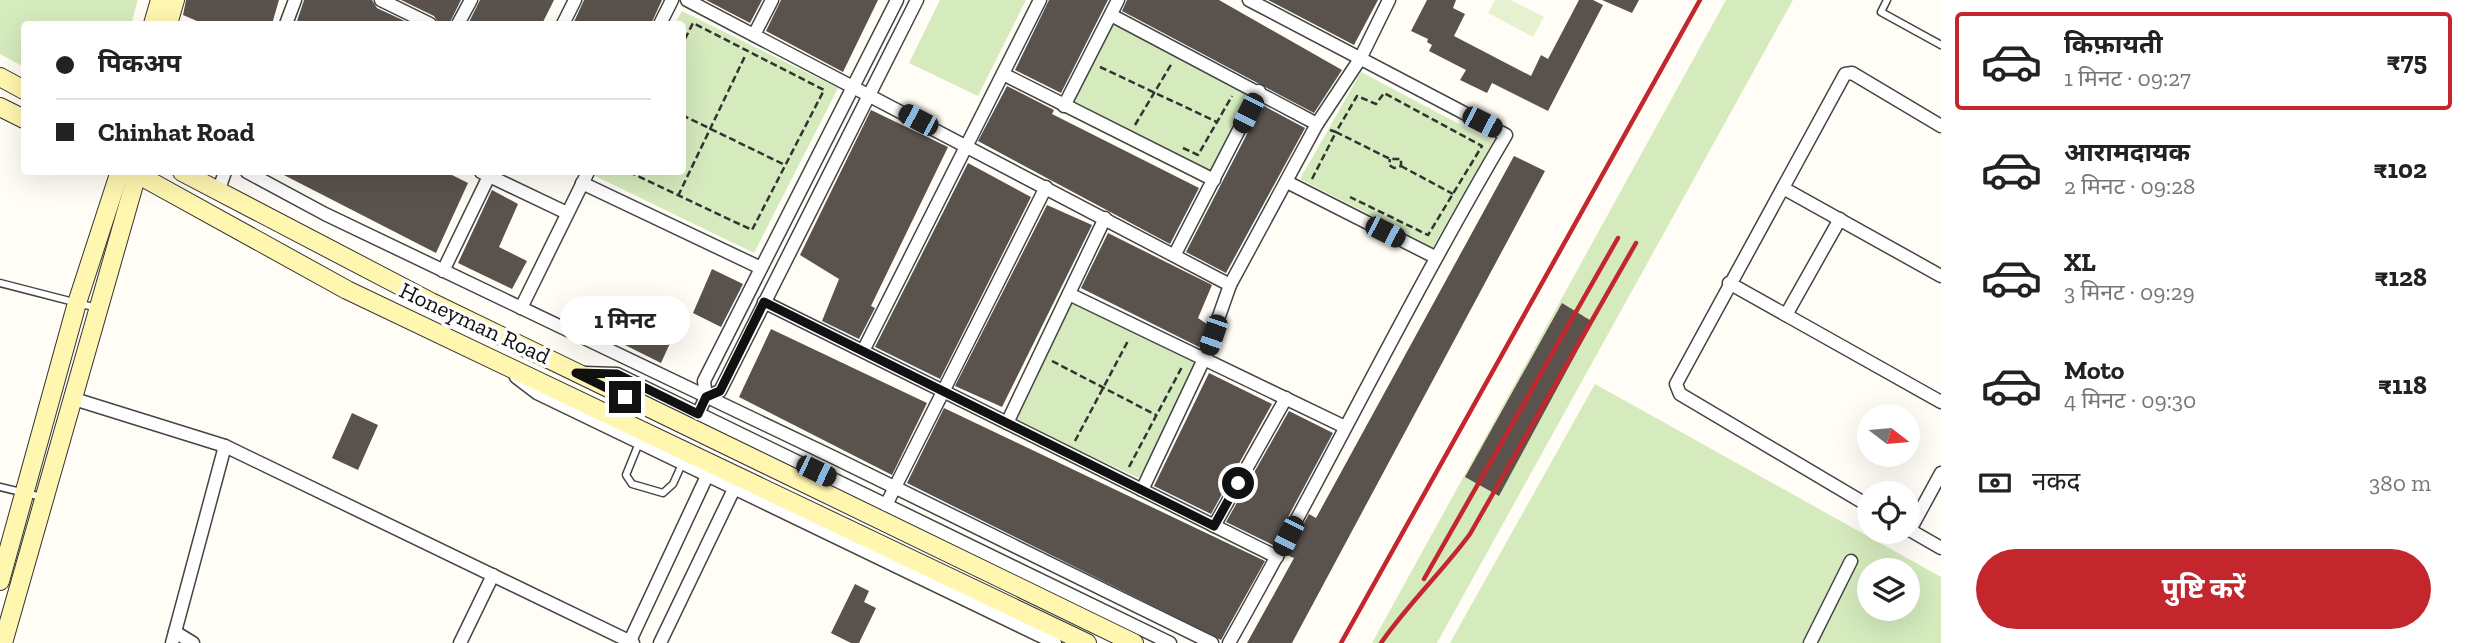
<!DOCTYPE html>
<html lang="hi">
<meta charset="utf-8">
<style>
:root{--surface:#fff;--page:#f2f2f2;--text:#222;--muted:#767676;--line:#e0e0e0;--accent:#c4262e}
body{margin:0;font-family:"Zilla Slab","Noto Sans Devanagari",serif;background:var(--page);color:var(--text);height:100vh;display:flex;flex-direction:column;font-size:26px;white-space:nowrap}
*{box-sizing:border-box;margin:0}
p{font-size:23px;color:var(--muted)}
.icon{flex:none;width:38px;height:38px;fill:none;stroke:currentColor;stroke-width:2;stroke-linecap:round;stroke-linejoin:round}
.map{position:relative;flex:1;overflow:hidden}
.details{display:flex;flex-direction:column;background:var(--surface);width:525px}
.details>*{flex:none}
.banner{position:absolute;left:21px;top:21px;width:665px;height:154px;border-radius:7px;box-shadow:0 7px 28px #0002;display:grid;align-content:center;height:154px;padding:0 35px;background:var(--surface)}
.needle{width:46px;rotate:106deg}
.tools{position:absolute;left:1857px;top:404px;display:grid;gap:14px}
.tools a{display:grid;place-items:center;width:63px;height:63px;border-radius:50%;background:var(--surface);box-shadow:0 7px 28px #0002;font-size:35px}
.end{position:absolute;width:32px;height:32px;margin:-16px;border:9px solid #111;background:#fff;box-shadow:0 0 0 4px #fff}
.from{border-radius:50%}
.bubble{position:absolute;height:49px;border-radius:24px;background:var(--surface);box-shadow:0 7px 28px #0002;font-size:23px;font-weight:700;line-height:49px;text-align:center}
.car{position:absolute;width:21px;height:42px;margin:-21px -10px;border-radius:9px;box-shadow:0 0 5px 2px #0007;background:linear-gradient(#222 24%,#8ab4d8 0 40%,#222 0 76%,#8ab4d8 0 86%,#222 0)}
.banner b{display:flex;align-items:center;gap:24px;height:66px;font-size:26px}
.banner b+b{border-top:2px solid var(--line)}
.banner i{width:18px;height:18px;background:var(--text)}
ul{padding:12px 0 0;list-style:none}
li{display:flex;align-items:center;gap:21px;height:98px;margin:0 14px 10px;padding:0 21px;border:4px solid transparent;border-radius:7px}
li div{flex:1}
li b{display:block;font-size:26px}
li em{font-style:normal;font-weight:700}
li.on{border-color:var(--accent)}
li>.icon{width:63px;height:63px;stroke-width:1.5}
.pay{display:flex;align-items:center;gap:18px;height:77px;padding:0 35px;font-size:26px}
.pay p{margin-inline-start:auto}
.button{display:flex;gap:14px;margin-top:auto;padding:14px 35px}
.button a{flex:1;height:80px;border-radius:42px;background:var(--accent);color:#fff;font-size:28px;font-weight:700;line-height:80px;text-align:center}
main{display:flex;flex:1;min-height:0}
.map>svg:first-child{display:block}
.green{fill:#d5ebbd;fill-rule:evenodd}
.pitch{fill:#e6f2cf}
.building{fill:#5a524d}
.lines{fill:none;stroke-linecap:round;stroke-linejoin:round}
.lane-casing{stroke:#444;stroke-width:9}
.street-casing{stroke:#444;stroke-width:15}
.secondary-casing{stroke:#333;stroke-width:20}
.path{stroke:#333;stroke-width:2.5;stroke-dasharray:7 3.5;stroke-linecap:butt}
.lane{stroke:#fff;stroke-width:6}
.street{stroke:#fff;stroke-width:12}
.secondary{stroke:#fff6b0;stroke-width:18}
.rail{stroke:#c4262e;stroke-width:4.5}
.route{stroke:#111;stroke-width:9}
.labels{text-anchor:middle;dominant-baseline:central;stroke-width:7;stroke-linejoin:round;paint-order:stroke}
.street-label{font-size:23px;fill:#111;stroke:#fff}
</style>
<main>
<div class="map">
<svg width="1941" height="643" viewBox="0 0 1941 643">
<rect width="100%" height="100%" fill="#fffdf5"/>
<g class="green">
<polygon points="0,0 138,0 131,24 24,24 24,67 0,54"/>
<polygon points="940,0 1026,0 978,96 909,63"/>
<polygon points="1726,0 1793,0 1437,643 1372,643"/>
<polygon points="682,11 838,88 754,253 595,176 598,172 682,172 682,24 675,24"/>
<polygon points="1112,22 1251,94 1210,173 1070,102"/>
<polygon points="1361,72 1493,142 1433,247 1300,179"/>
<polygon points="1073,299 1198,363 1139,478 1012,421"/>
<path d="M1595,384L1941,577V643H1450ZM1869,570H1908V609H1869Z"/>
</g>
<polygon class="pitch" points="1495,0 1511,0 1544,17 1533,37 1488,13"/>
<g class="building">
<polygon points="186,0 279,0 272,24 204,24 183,15"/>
<polygon points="304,0 372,0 377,8 411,24 296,24"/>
<polygon points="401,0 461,0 449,24 439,24 434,16"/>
<polygon points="480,0 554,0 542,24 468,24"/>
<polygon points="584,0 662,0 651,24 573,24"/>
<polygon points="706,0 762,0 750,23"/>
<polygon points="781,0 878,0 843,72 766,31"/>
<polygon points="1049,0 1108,0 1061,93 1015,70"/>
<polygon points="1127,0 1219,0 1342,70 1314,113 1122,11"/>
<polygon points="1268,0 1378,0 1354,45"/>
<polygon points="1427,0 1456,0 1453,8 1465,14 1454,36 1531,76 1541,55 1548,59 1579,0 1593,0 1603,5 1548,111 1492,83 1487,93 1460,80 1466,70 1429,51 1432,45 1427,42 1428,39 1411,31"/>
<polygon points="1602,0 1639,0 1632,13"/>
<polygon points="1007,86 1054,110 1052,114 1199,188 1170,244 978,141"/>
<polygon points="1262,105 1305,128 1226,273 1186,252"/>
<polygon points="871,110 948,147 871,306 875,308 859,339 822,321 839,279 800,255"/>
<polygon points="1514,156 1545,171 1292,643 1247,643 1294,558 1287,555 1309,514 1316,518"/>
<polygon points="968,163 1031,197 940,379 875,347"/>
<polygon points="278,172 446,172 468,183 436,253"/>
<polygon points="492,190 518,204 499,247 527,261 512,289 458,263"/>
<polygon points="1047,205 1092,225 1002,407 955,386"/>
<polygon points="1108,233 1212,285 1198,318 1207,324 1199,347 1081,288"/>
<polygon points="712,269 743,284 721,327 693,313"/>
<polygon points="642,297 681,319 661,363 619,342"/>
<polygon points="1562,303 1593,322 1499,496 1465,477"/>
<polygon points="771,329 927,403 892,475 739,397"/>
<polygon points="1209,373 1272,404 1211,514 1154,486"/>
<polygon points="944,408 1265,561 1221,640 907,483"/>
<polygon points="1289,411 1333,433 1273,545 1226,522"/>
<polygon points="352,413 378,425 358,470 332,458"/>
<polygon points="855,584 869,591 864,602 876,608 859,643 851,643 831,633"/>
</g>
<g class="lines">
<g class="lane-casing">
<g id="lane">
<polyline points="1887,0 1881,12 1941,45"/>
<polyline points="0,283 97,308"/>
<polyline points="639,443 626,475 632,484 663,493 673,484 682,464"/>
<polyline points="0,487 42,497"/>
</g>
</g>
<g class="street-casing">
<g id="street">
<polyline points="381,0 430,24"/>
<polyline points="687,0 1230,285"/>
<polyline points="1111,15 1317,124"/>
<polyline points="286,24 295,0"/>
<polyline points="458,24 471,0"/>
<polyline points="563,24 575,0"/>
<polyline points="660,24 672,0"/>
<polyline points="754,35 772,0"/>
<polyline points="1003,74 1214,180"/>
<polyline points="1064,106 1118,0"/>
<polyline points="247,172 325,214 833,457 1212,643"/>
<polyline points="481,172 567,213"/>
<polyline points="1287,182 1435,257"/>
<polyline points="582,183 761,268"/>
<polyline points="1783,188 1941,276"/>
<polyline points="218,192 225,172"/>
<polyline points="1175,254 1259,91"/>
<polyline points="443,271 491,172"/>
<polyline points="1729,283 1941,402"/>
<polyline points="1069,294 1343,426"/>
<polyline points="764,302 1277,557"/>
<polyline points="521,308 588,172"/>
<polyline points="1786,315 1840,219"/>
<polyline points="863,351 1040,0"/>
<polyline points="584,373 617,374 1170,643"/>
<polyline points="516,377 537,393 1055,643"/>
<polyline points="706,397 720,391 917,0"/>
<polyline points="71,398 225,446 633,643"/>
<polyline points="698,414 706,397 704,381 897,0"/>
<polyline points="1007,423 1105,218"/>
<polyline points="1142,490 1204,359 1230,285 1317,124 1360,59 1389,0"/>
<polyline points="886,505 1046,187"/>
<polyline points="1869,506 1680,394 1676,384 1845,74 1852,73 1941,126"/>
<polyline points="1214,526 1286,398"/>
<polyline points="1908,529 1941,548"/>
<polyline points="1910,530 1941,473"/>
<polyline points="175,632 193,643"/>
<polyline points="172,643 225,446"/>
<polyline points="460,643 493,575"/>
<polyline points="629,643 707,476"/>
<polyline points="660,643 734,489"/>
<path d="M1229,643C1324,475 1408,301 1506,135L1249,0"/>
<polyline points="1810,643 1851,561"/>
</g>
</g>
<g class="secondary-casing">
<g id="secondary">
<polyline points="153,24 160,0"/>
<polyline points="168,24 175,0"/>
<polyline points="0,77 24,90"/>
<polyline points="0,107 24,119"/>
<polyline points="182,172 431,302 1134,643"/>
<polyline points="0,581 77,303 119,174"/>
<polyline points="3,643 137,174 347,290 1087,643"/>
</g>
</g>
<g class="path">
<polyline points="1100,67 1217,122"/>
<polyline points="682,115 785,165"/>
<polyline points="1135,125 1172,63"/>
<polyline points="1330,130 1336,132 1357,96 1376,104 1384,93 1482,146 1428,235 1350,197"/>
<polyline points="1183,148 1198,155 1232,96"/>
<polyline points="1401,166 1453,194"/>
<polyline points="629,172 752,230 824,90 693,23 682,45"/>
<polyline points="1312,179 1336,132 1390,159 1401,159 1401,166 1394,168 1389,165 1390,159"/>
<polyline points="678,196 746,54"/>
<polyline points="1052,361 1156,415"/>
<polyline points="1075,441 1129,339"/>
<polyline points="1129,467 1183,365"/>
</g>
<use href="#lane" class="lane"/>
<use href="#street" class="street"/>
<use href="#secondary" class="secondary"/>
<g class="rail">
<polyline points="1424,579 1618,238"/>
<polyline points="1341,643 1700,0"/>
<path d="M1381,643C1408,604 1442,572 1470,534L1636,243"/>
</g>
</g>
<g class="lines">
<polyline class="route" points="625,397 576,373 617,374 698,414 706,397 720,391 764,302 1214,526 1238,483"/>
</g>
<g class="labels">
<g class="street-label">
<text transform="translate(475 323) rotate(25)">Honeyman Road</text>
</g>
</g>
</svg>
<div class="tools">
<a><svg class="needle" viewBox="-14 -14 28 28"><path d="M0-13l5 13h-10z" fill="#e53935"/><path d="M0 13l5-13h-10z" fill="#767676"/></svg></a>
<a><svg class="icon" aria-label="locate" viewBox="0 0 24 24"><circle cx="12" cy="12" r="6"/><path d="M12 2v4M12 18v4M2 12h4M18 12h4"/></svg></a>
<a><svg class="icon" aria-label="layers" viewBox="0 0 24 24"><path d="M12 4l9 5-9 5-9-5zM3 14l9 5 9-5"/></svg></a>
</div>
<i class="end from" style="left:1238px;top:483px"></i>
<i class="end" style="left:625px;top:397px"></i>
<div class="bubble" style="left:560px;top:296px;width:130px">1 मिनट</div>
<i class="car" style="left:1248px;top:113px;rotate:207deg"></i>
<i class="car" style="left:918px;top:120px;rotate:298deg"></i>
<i class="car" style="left:1482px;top:122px;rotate:117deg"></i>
<i class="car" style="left:1385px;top:232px;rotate:117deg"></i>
<i class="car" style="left:1213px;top:335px;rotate:199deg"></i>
<i class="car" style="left:816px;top:471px;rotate:116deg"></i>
<i class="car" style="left:1288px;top:536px;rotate:207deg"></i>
<div class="banner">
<b><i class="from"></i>पिकअप</b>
<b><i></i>Chinhat Road</b>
</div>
</div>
<section class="details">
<ul>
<li class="on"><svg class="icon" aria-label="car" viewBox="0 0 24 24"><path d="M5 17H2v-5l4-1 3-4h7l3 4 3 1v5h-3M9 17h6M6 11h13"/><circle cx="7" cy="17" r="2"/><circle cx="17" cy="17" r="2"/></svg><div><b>किफ़ायती</b><p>1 मिनट · 09:27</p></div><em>₹75</em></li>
<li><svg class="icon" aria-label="car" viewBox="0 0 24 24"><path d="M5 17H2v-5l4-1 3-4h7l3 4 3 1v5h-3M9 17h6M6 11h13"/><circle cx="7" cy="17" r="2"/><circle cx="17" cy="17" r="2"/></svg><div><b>आरामदायक</b><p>2 मिनट · 09:28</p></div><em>₹102</em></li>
<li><svg class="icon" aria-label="car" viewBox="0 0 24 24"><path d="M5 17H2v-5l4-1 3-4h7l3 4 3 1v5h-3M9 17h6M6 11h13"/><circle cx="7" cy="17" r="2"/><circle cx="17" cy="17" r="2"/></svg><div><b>XL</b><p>3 मिनट · 09:29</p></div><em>₹128</em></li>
<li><svg class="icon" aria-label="car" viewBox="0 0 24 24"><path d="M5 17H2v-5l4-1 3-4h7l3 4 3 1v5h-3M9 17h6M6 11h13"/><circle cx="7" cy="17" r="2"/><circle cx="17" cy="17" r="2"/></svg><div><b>Moto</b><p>4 मिनट · 09:30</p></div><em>₹118</em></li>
</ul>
<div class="pay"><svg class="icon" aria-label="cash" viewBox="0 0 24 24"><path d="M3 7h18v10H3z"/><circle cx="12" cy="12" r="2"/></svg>नकद<p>380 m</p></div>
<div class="button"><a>पुष्टि करें</a></div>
</section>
</main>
